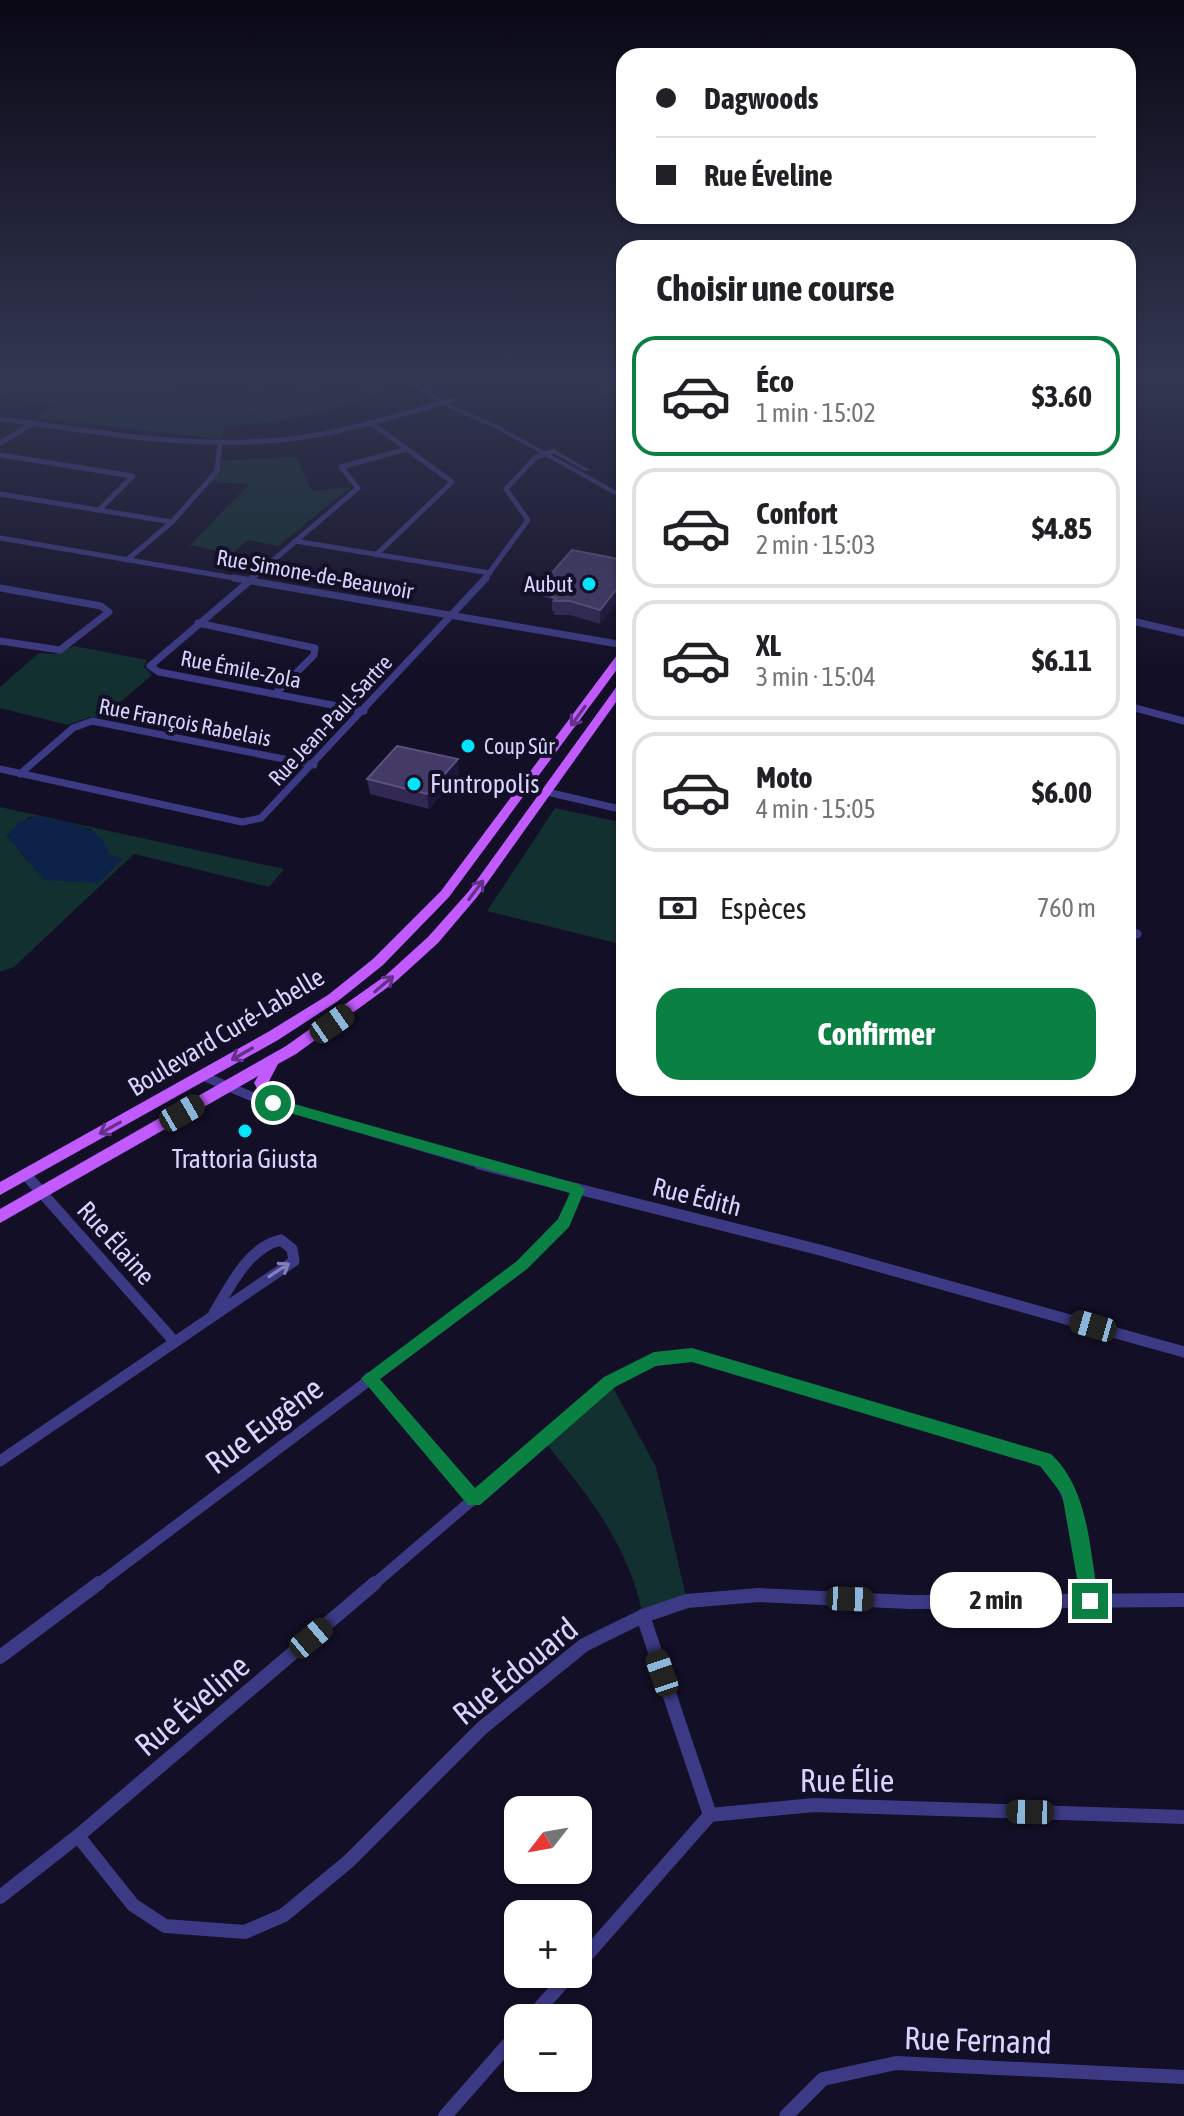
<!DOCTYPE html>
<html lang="fr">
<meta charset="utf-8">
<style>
:root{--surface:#fff;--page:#f6f6f6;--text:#202124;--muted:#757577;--line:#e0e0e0;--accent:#0b8043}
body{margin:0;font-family:"Asap Condensed",sans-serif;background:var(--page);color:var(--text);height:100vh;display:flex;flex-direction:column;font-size:30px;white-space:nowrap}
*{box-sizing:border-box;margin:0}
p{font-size:26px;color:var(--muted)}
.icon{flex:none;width:44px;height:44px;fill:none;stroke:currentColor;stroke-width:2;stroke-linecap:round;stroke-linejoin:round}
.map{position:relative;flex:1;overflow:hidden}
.sheet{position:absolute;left:616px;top:240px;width:520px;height:856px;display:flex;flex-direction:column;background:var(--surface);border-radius:24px;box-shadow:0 2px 6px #0004}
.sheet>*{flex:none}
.top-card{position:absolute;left:616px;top:48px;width:520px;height:176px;border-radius:24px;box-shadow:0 2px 6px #0004;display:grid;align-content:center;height:176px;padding:0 40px;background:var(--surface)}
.needle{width:52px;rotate:239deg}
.buttons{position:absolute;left:504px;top:1796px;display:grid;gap:16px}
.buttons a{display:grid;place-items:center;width:88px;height:88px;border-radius:16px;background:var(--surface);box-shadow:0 2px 6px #0004;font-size:40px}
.end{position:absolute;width:36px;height:36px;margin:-18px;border:10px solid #0b8043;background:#fff;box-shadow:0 0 0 4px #fff}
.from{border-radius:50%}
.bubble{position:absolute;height:56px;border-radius:24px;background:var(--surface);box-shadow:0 2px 6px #0004;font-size:26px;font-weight:700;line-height:56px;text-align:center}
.car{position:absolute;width:24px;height:48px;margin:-24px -12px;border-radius:10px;box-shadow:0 0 6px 2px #0007;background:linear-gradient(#222 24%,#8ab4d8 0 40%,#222 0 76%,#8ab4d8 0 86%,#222 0)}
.top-card b{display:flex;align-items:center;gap:28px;height:76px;font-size:30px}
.top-card b+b{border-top:2px solid var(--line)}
.top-card i{width:20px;height:20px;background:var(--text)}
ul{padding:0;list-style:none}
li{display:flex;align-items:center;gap:24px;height:120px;margin:0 16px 12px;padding:0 24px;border:4px solid var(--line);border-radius:24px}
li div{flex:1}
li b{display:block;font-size:30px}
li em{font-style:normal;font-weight:700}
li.selected{border-color:var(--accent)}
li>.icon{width:72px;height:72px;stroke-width:1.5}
h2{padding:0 40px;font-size:36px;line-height:96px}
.pay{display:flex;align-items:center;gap:20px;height:88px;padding:0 40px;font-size:30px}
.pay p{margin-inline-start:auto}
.action{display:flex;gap:16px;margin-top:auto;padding:16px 40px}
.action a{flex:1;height:92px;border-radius:24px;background:var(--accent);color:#fff;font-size:32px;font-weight:700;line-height:92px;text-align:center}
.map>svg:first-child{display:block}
.green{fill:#12302f;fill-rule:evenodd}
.water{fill:#0c2248}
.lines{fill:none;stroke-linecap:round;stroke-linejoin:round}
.stream{stroke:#0c2248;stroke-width:2}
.minor-far4{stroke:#3d3a85;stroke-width:5}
.minor-far3{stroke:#3d3a85;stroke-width:7}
.minor-far2{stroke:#3d3a85;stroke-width:9}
.minor-far1{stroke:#3d3a85;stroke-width:11}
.minor{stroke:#3d3a85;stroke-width:14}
.tertiary{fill:#3d3a85;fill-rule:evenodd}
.primary{fill:#c25bff;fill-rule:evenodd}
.wall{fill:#312854}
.shaded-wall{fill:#1d163a}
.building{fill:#433a66;stroke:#5a527e;stroke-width:2}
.oneway{stroke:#623188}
.oneway2{stroke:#837fbc}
.route{fill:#0b8043}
.poi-dot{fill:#00e5ff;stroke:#130f26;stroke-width:3}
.labels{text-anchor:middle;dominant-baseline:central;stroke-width:8;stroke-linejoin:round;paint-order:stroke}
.far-street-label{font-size:22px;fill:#d9d4ff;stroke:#130f26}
.far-poi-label{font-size:22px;fill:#d9d4ff;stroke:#130f26;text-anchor:end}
.poi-label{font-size:26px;fill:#d9d4ff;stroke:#130f26;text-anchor:start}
.street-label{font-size:26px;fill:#d9d4ff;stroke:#130f26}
.near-street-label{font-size:32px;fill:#d9d4ff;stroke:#130f26}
</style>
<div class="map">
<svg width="1184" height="2116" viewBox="0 0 1184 2116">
<rect width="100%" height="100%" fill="#130f26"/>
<g class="green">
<path d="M0,377L69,386L156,382L219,402L240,394L250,377H269L279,386L264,391L269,395L295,388L299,382L296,380L323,387L316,393L328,396L397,381L402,384C339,408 294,424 226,425L221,439L37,418L57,405L0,397Z"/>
<polygon points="576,377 624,377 624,407"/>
<polygon points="296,457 312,491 351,487 278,546 248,540 231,554 190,545 249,484 208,482 217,471 218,461"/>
<polygon points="74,646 147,660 144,667 152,675 102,718 90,717 68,725 0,708 0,687 39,653 54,654"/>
<path d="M0,807L284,869L269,887L134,854L14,967L0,972ZM29,817L91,829L109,855L122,859L29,863L7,835Z"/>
<polygon points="555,808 624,823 624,945 487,911"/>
<path d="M610,1382L656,1467L687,1601L643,1616C628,1543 589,1497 544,1441Z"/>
</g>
<path class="water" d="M38,816C63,822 104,824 109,855L123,859L98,883L44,880L7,836L19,822Z"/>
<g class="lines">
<g class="stream">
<polyline points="434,379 456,377"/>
<polyline points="0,382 70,390 165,387 226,416 247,416 328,401 392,384"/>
</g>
<g class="minor-far4">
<path d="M0,419C98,432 198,451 298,438C350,431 401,414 452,400"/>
<polyline points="370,422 452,482 376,555"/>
<polyline points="0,443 34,423"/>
<polyline points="0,455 133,476 99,510"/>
<polyline points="0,494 172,522"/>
<polyline points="0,538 246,580"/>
<polyline points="295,541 490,573"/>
<polyline points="127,560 172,522 217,471 220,443"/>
<polyline points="250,580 358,488 341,467 407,449"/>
<polyline points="484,580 528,520 506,489 536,457 554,451"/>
</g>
<g class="minor-far3">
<polyline points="234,578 624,645"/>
<polyline points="253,578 150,666 159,672 364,711"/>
<polyline points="0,588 101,606 109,612 60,650 0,641"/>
<polyline points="1128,620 1184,633"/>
<polyline points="198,623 315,648 314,655 275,694"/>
<polyline points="1128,706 1184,721"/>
<polyline points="0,769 242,822 261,818 486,578"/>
<polyline points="20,774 73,728 92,721 314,765"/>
<polyline points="547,792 624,810"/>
</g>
<g class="minor-far2">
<polyline points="1128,932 1137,934"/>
<polyline points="203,1076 253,1097 487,1166"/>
</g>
<g class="minor-far1">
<polyline points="479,1164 820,1250 1184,1352"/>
<polyline points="26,1175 173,1340"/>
<polyline points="369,1378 474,1500"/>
<path d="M0,1461L294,1261L292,1249L281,1240C248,1247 230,1287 214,1313"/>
<polyline points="97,1585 522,1265 564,1223 578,1189"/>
<path d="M373,1585L610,1382L654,1359L692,1355L1045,1460C1076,1496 1081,1539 1087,1585"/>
</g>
<g class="minor">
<polyline points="1087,1583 1090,1601"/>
<polyline points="643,1616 710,1815"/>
<polyline points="0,1657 99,1583"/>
<polyline points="78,1836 133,1905 165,1926 245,1932 284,1915 349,1861 482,1728 584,1645 643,1616 687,1601 759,1595 910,1602 1184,1600"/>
<polyline points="0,1897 78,1836 375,1583"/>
<polyline points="578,1965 710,1815 814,1805 1184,1817"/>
<polyline points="531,2018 570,1974"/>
<polyline points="445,2116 518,2033"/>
<polyline points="786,2116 823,2079 896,2063 1184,2077"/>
</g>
<g class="tertiary">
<polygon points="399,377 405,377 453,406 497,425 624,495 624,500 493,427 449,408"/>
<polygon points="551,450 555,450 590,470 585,471 551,452"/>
</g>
<g class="primary">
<polygon points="1166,377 1184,378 1184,382 1166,379"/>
<polygon points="624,650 624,660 449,897 383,965 338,1001 278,1040 0,1195 0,1182 268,1032 328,995 373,959 441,891 620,651"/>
<polygon points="624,681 624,691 477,897 438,943 395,982 296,1054 278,1064 268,1083 280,1103 278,1107 268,1107 254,1083 258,1076 0,1223 0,1209 286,1046 385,976 428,937 469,891 620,682"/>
</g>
</g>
<g class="wall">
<polygon points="624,560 600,624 570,615 554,615 554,612 552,611 552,599 543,597 542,584"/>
<polygon points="459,774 429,809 370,794 367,779"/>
</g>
<g class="shaded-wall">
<polygon points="624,580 624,594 600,624 600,610"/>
<polygon points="458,759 459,774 429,809 427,794"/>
</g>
<g class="building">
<polygon points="572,550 624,560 624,580 600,610 570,601 554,601 556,598 552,597 560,588 542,584"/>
<polygon points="397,746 458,759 427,794 367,779"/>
</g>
<defs><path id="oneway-shaft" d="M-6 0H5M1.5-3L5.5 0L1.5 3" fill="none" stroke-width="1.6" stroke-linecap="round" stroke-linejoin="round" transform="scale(2)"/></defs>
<g class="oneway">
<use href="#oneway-shaft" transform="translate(578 716) rotate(126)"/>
<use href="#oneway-shaft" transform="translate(476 890) rotate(-53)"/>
<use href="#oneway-shaft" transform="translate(384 984) rotate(-40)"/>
<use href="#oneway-shaft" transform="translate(242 1054) rotate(150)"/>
<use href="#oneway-shaft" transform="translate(110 1128) rotate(151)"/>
</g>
<use class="oneway2" href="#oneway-shaft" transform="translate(279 1270) rotate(-33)"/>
<linearGradient id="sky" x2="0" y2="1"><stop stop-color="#0a0815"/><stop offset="0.56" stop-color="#333752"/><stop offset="1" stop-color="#333752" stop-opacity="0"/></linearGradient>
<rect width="1184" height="673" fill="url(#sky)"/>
<path class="route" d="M273,1098L578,1184L585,1189L569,1227L527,1269L380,1379L475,1488L604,1377L654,1352L692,1348L1051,1454C1090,1491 1089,1550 1099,1601L1096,1607L1090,1610L1081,1601L1062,1494L1040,1466L692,1362L656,1366L615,1387L480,1505H468L361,1378L517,1261L558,1219L570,1193L269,1107V1099Z"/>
<g class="poi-dot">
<circle cx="589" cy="584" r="8"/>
<circle cx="468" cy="746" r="8"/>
<circle cx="414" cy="784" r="8"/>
<circle cx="245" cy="1131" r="8"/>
</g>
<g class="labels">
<g class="far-street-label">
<text transform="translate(315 574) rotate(10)">Rue Simone-de-Beauvoir</text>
<text transform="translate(241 669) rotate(11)">Rue Émile-Zola</text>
<text transform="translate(330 720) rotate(-47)">Rue Jean-Paul-Sartre</text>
<text transform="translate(185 722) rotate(11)">Rue François Rabelais</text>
</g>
<g class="far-poi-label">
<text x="573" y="584">Aubut</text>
<text x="484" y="746" text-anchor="start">Coup Sûr</text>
</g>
<g class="poi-label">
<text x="430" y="784">Funtropolis</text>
<text x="245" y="1159" text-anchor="middle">Trattoria Giusta</text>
</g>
<g class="street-label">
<text transform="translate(226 1032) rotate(-31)">Boulevard Curé-Labelle</text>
<text transform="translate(697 1197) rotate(14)">Rue Édith</text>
<text transform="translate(116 1243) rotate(48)">Rue Élaine</text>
</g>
<g class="near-street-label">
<text transform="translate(264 1425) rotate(-37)">Rue Eugène</text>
<text transform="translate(515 1671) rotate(-39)">Rue Édouard</text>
<text transform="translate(192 1705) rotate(-40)">Rue Éveline</text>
<text x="847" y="1780">Rue Élie</text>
<text transform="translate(978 2040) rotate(2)">Rue Fernand</text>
</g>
</g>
</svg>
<div class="buttons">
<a><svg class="needle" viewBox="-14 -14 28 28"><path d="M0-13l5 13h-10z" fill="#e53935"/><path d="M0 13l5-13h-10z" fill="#757577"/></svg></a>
<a>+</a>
<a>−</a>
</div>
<i class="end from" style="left:273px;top:1103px"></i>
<i class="end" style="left:1090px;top:1601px"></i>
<div class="bubble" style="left:930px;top:1572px;width:132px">2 min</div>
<i class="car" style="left:332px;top:1024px;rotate:55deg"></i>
<i class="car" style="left:182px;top:1113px;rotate:60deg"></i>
<i class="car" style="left:1093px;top:1326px;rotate:286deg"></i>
<i class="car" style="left:850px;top:1599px;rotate:92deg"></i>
<i class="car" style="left:311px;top:1638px;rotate:50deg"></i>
<i class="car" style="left:662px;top:1673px;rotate:341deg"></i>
<i class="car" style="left:1030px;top:1812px;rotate:271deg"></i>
<div class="top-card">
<b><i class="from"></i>Dagwoods</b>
<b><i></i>Rue Éveline</b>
</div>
<section class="sheet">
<h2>Choisir une course</h2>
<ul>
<li class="selected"><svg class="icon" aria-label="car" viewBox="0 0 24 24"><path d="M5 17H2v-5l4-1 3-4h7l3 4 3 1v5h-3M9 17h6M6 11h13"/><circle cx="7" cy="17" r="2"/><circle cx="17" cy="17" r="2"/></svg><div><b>Éco</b><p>1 min · 15:02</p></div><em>$3.60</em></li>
<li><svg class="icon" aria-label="car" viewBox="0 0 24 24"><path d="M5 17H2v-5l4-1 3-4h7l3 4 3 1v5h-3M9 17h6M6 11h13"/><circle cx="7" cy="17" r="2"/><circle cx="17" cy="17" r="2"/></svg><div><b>Confort</b><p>2 min · 15:03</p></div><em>$4.85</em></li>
<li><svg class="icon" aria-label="car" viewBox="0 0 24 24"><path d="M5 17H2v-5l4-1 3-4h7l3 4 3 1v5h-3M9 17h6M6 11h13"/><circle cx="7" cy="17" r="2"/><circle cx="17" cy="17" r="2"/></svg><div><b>XL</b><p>3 min · 15:04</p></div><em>$6.11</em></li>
<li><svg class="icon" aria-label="car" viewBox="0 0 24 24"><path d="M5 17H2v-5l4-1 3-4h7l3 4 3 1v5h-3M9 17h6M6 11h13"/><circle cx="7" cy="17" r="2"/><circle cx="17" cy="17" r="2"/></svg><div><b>Moto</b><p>4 min · 15:05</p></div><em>$6.00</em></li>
</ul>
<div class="pay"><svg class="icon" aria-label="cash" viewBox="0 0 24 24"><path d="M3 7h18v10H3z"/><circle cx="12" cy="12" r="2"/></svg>Espèces<p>760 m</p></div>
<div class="action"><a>Confirmer</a></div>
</section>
</div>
